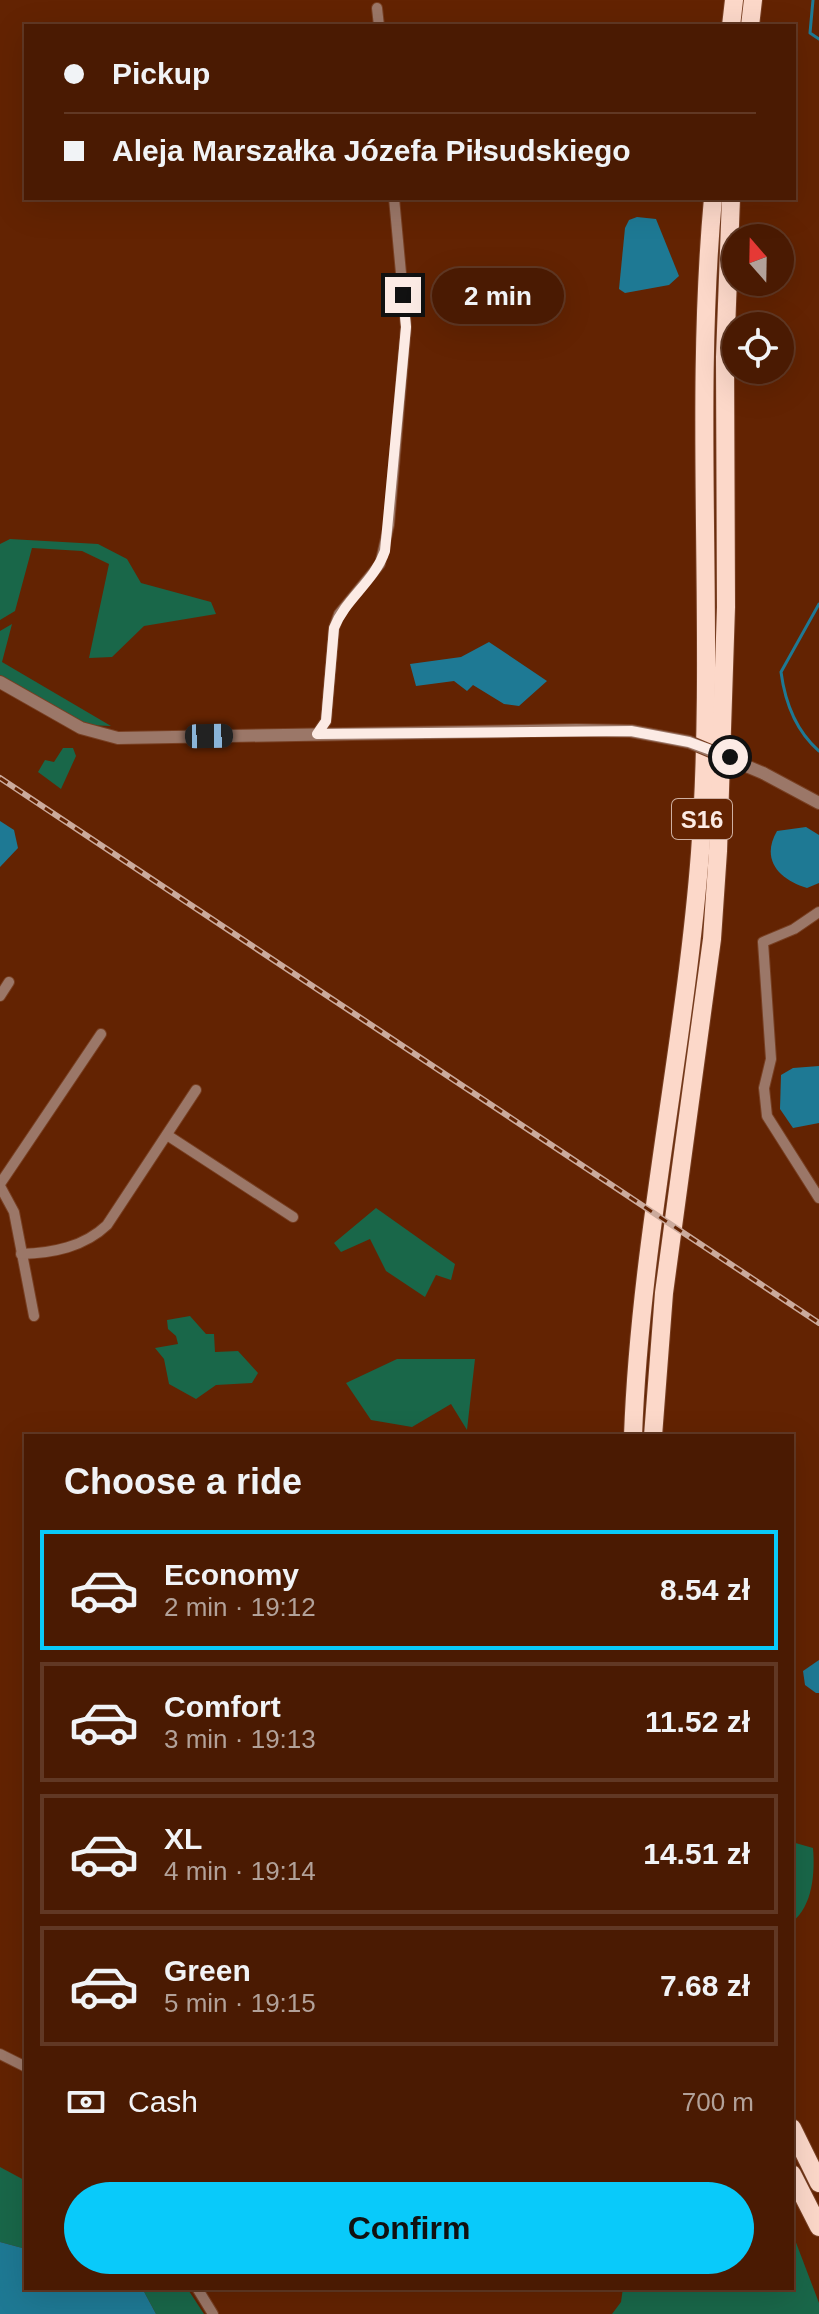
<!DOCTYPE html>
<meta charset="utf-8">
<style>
:root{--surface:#4a1a02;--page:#542711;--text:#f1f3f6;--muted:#b2a199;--line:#613824;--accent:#09cafa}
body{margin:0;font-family:Helvetica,sans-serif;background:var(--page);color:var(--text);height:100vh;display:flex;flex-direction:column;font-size:30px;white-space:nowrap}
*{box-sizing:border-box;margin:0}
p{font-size:26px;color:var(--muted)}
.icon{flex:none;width:44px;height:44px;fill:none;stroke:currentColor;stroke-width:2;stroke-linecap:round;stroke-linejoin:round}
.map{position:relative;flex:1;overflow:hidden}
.details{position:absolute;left:24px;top:1434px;width:770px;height:856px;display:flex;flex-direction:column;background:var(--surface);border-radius:0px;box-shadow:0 8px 32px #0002,0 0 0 2px var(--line)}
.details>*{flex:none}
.hud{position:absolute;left:24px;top:24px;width:772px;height:176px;border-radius:0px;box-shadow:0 8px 32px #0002,0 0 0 2px var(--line);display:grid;align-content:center;height:176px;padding:0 40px;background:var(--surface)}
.needle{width:52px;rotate:340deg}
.controls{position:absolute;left:722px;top:224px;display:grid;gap:16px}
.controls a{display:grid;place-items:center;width:72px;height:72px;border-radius:50%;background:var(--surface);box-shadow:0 8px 32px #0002,0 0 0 2px var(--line);font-size:40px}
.end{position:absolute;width:36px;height:36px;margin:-18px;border:10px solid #fcebe5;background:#111;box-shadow:0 0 0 4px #111}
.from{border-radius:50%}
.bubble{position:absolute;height:56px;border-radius:28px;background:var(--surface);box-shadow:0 8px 32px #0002,0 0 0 2px var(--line);font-size:26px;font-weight:700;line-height:56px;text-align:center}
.car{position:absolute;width:24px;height:48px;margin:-24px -12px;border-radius:10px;box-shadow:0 0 6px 2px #0007;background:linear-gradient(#222 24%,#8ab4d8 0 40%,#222 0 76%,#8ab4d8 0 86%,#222 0)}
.hud b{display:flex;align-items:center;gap:28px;height:76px;font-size:30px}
.hud b+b{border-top:2px solid var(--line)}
.hud i{width:20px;height:20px;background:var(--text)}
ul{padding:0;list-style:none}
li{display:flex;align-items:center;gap:24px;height:120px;margin:0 16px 12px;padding:0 24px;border:4px solid var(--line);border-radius:0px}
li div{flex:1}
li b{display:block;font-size:30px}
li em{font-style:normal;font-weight:700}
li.selected{border-color:var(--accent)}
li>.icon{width:72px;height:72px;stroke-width:1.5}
h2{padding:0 40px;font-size:36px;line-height:96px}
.pay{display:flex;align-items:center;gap:20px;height:88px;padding:0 40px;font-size:30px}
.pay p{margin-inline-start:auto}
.button{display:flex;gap:16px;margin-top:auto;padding:16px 40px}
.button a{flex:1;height:92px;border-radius:48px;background:var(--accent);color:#111;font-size:32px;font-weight:700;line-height:92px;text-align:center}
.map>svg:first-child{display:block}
.green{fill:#196749}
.water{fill:#1e7994}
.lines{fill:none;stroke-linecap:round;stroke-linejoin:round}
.stream{stroke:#1e7994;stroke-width:3}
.minor-casing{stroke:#783f22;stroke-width:12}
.tertiary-casing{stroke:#783f22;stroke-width:14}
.motorway-casing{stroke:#783f22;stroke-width:20}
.minor{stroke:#9b7768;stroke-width:10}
.tertiary{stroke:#9b7768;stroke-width:12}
.motorway{stroke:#fcd8c9;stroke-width:18}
.rail-casing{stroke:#cbaa9c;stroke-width:6}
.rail{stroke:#632302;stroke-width:3;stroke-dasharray:9;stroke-linecap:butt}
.tertiary-bridge-casing{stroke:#783f22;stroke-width:14;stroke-linecap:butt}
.tertiary-bridge{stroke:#9b7768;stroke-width:12}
.route{stroke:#fcebe5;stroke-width:10}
.labels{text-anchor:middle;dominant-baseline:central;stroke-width:7;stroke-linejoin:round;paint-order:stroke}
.shield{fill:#632302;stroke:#ceafa1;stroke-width:2}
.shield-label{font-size:24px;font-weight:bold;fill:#fcebe5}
</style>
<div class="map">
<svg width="819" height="2314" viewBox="0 0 819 2314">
<rect width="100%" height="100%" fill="#632302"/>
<g class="green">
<polygon points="10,539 98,544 127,559 141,583 211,602 216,614 144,626 112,657 89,658 109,564 82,551 32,548 15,611 0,620 0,544"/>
<polygon points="12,624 2,662 111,726 88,725 0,677 0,631"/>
<polygon points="63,748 73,748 76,756 61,789 38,772 45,760 54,762"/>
<polygon points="376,1208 455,1264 451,1280 436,1275 425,1297 386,1271 370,1239 341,1252 334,1243"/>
<polygon points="190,1316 206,1334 214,1334 215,1352 238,1351 258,1373 252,1383 216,1385 196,1399 169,1384 164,1359 155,1348 178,1344 176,1336 168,1329 167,1320"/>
<polygon points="397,1359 475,1359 467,1430 451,1404 412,1427 371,1420 346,1383"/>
<path d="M792,1842L813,1848C815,1872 813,1906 792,1922Z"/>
<polygon points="0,2167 26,2181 26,2249 0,2242"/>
<polygon points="792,2232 819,2303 819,2314 612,2314 621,2302 623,2288 792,2288"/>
<polygon points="142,2288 187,2288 204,2314 156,2314"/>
</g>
<g class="water">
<polygon points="637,217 656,219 679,276 669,285 625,293 619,289 625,228 629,220"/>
<polygon points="489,642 547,681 519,706 504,704 473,685 467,691 454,681 416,686 410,664 461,657"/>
<polygon points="0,821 14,830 18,848 0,867"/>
<path d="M806,827L819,835V883L807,888C780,880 760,860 777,831Z"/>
<polygon points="819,1066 819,1123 793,1128 780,1109 781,1075 793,1068"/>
<polygon points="819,1660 819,1693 816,1693 805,1685 803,1671"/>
<polygon points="0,2242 26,2249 26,2288 142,2288 156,2314 0,2314"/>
</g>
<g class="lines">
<g class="stream">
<polyline points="813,0 810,33 819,39"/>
<path d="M819,604L781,672C785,702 796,731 819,751"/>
</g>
<g class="minor-casing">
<g id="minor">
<polyline points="377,8 379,26"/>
<polyline points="317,734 326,721 334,628 339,614 380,564 389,525 406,327 394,198"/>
<polyline points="819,912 794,929 763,942 771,1059 764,1088 767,1116 819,1198"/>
<polyline points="0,996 9,982"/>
<polyline points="167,1135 293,1217"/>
<polyline points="0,1184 101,1034"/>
<polyline points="0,1186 14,1212 34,1316"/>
<path d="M21,1254C53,1253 84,1247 107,1225L196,1090"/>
<polyline points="0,2054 26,2067"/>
<polyline points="197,2288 213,2314"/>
</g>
</g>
<g class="tertiary-casing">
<g id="tertiary">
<polyline points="0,682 81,728 118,738 576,730 631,731 689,742"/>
<polyline points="763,773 819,803"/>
</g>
</g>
<g class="motorway-casing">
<g id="motorway">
<polyline points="731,26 734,0"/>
<polyline points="750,26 753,0"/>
<path d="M633,1436C640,1241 685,1048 700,853C716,635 693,416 713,198"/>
<polyline points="653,1436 664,1293 712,939 718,851 726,607 725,357 731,198"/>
<polyline points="792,2128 819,2183"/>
<polyline points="792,2174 819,2227"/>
</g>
</g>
<use href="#minor" class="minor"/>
<use href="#tertiary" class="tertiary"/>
<use href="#motorway" class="motorway"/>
<g class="rail-casing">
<polyline id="rail" points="0,778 819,1323"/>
</g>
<use href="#rail" class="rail"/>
<g class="tertiary-bridge-casing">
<polyline id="tertiary-bridge" points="689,742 763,773"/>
</g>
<use href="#tertiary-bridge" class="tertiary-bridge"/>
</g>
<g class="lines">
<path class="route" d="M403,295L406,327L385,551C374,582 346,598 334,628L326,721L317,734L631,731L689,742L730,757"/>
</g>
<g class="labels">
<rect class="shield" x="672" y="799" width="60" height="40" rx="6"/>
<g class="shield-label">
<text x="702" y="819">S16</text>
</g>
</g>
</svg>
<div class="controls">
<a><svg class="needle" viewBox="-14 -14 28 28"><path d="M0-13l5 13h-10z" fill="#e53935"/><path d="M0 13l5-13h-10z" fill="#b2a199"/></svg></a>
<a><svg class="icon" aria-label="locate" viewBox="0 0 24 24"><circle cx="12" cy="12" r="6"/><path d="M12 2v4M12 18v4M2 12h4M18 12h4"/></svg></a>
</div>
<i class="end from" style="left:730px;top:757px"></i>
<i class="end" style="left:403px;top:295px"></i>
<div class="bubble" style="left:432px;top:268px;width:132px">2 min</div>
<i class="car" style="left:209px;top:736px;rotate:89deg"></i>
<div class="hud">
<b><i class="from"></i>Pickup</b>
<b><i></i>Aleja Marszałka Józefa Piłsudskiego</b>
</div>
<section class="details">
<h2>Choose a ride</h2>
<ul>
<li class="selected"><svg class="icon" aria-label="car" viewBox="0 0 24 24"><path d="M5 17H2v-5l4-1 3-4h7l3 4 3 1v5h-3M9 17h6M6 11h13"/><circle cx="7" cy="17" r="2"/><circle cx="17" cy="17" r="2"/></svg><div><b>Economy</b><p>2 min · 19:12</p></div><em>8.54 zł</em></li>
<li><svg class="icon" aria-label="car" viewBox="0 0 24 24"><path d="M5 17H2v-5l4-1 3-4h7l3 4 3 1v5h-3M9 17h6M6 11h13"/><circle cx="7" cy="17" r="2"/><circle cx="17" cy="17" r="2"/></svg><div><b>Comfort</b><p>3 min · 19:13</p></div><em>11.52 zł</em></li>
<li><svg class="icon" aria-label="car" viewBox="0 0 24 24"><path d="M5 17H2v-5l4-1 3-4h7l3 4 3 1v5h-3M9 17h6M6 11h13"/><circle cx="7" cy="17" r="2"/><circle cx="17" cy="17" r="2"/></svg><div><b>XL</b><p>4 min · 19:14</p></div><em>14.51 zł</em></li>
<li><svg class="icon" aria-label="car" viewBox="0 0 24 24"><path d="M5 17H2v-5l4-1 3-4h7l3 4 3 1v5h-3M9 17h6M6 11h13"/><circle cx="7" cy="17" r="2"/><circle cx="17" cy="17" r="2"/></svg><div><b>Green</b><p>5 min · 19:15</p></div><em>7.68 zł</em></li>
</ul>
<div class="pay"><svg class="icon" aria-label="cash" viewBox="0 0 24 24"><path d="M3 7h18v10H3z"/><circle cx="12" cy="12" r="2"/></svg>Cash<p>700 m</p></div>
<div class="button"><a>Confirm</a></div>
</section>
</div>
